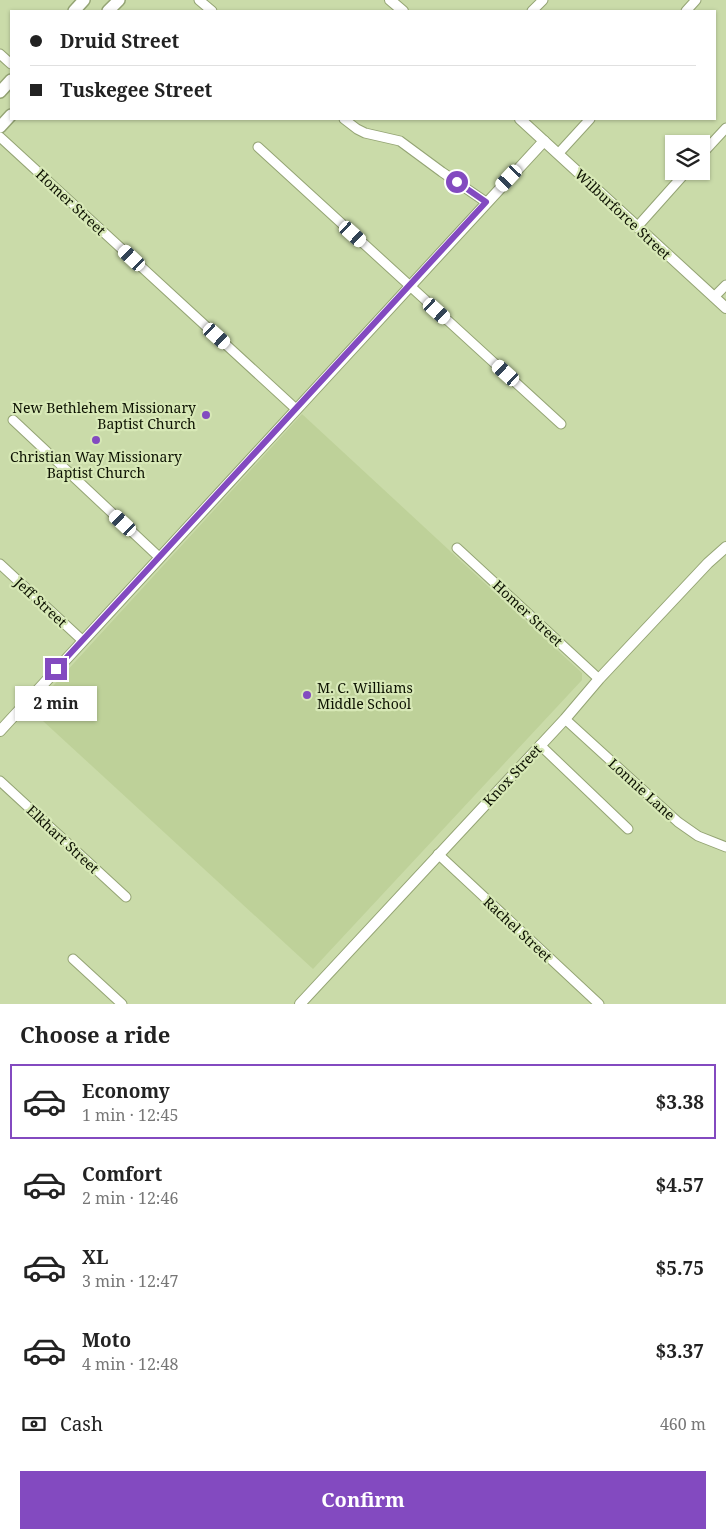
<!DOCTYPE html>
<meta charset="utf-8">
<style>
:root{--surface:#fff;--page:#f2f2f2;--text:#222;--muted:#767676;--line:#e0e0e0;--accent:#834ac0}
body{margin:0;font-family:"Noto Serif",serif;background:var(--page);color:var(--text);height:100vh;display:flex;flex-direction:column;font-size:19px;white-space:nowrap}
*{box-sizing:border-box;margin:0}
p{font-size:16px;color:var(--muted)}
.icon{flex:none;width:28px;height:28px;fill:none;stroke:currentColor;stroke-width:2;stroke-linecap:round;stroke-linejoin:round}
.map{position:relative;height:1004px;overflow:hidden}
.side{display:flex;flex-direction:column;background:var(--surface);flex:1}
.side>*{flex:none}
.banner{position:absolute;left:10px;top:10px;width:706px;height:110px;border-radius:0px;box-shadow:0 1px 4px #0004;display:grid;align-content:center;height:110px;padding:0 20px;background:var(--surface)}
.fabs{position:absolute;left:665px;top:135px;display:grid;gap:10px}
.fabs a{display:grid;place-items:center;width:45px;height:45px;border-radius:0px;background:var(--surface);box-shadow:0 1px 4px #0004;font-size:25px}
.end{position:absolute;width:22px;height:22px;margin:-11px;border:6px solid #834ac0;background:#fff;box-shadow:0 0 0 2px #fff}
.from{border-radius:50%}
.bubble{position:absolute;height:35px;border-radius:0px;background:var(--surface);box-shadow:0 1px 4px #0004;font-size:16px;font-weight:700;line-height:35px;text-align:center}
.car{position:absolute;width:15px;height:30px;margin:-15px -8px;border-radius:6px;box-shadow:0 0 4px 1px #0007;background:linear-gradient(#fff 24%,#345 0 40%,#fff 0 76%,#345 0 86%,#fff 0)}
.banner b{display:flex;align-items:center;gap:18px;height:48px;font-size:19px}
.banner b+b{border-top:1px solid var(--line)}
.banner i{width:12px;height:12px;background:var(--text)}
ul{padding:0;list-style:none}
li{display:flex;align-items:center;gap:15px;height:75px;margin:0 10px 8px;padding:0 10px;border:2px solid transparent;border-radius:0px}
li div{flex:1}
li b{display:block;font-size:19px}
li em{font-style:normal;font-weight:700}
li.on{border-color:var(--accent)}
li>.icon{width:45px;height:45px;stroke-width:1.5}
h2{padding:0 20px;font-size:22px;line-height:60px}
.pay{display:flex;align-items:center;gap:12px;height:55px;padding:0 20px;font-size:19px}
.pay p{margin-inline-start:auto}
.cta{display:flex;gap:10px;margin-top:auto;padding:10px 20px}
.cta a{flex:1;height:58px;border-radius:0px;background:var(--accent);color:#fff;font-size:20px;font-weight:700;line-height:58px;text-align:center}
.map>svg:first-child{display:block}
.built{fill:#bed199}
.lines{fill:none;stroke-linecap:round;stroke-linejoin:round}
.minor-casing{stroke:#94a474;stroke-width:11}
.tertiary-casing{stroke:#94a474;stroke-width:12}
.secondary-casing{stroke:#94a474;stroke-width:14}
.minor{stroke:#fff;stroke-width:9}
.tertiary{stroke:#fff;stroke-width:10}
.secondary{stroke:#fff;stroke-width:11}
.route{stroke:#834ac0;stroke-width:6}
.poi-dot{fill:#834ac0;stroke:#d7e8b6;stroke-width:2}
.labels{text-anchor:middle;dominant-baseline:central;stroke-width:4.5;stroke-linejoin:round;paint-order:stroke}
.street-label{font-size:14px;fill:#0d1202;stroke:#d7e8b6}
.poi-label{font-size:14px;fill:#0d1202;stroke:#d7e8b6;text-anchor:end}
</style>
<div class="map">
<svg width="726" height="1004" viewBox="0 0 726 1004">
<rect width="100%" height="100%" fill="#cadba9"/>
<polygon class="built" points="302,414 582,673 582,680 313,969 31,710"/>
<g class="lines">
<g class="minor-casing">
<g id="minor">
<polyline points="199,0 212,11"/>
<polyline points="532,11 543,0"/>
<polyline points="686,11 696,0"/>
<polyline points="0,54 11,64"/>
<polyline points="344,119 357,129 365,133 400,141 442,172 486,202"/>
<polyline points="0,137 296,409"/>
<polyline points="258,147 561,424"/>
<polyline points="558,154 590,119"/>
<polyline points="701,155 726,128"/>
<polyline points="637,227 687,171"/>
<polyline points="714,297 726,285"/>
<polyline points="13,420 159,557"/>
<polyline points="457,548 599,679"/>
<polyline points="0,564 82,640"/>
<polyline points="565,719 678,822 698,836 726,847"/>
<polyline points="540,745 628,829"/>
<polyline points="0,781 126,897"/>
<polyline points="438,854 599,1004"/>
<polyline points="73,959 122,1004"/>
</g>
</g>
<g class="tertiary-casing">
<g id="tertiary">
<polyline points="390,0 403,11"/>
<polyline points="520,119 726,308"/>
<polyline points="0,731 544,141"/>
<polyline points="300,1004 565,719 599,679 708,563 726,547"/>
</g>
</g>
<g class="secondary-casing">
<g id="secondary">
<polyline points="74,11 84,0"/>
<polyline points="108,11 119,0"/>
<polyline points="0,92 11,80"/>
<polyline points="0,127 11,115"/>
</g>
</g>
<use href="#minor" class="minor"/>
<use href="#tertiary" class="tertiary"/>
<use href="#secondary" class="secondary"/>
</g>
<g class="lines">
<polyline class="route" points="56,669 486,202 457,182"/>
</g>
<g class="poi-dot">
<circle cx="206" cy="415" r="5"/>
<circle cx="96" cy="440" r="5"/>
<circle cx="307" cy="695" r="5"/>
</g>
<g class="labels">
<g class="street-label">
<text transform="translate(71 202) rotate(43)">Homer Street</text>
<text transform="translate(623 214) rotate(43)">Wilburforce Street</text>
<text transform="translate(41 602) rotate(43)">Jeff Street</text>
<text transform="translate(528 613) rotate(43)">Homer Street</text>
<text transform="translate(512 775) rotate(-47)">Knox Street</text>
<text transform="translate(642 789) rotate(42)">Lonnie Lane</text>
<text transform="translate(63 839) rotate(43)">Elkhart Street</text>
<text transform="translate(518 929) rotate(43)">Rachel Street</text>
</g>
<g class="poi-label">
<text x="196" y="407">New Bethlehem Missionary<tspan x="196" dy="16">Baptist Church</tspan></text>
<text x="96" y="456" text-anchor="middle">Christian Way Missionary<tspan x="96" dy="16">Baptist Church</tspan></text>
<text x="317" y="687" text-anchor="start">M. C. Williams<tspan x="317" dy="16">Middle School</tspan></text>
</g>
</g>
</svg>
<div class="fabs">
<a><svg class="icon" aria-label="layers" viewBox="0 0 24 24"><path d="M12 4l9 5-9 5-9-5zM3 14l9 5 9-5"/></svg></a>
</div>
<i class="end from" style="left:457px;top:182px"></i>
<i class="end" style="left:56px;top:669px"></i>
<div class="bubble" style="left:15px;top:686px;width:82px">2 min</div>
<i class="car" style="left:509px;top:178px;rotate:223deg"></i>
<i class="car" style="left:353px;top:234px;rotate:132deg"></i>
<i class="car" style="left:132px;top:258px;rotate:313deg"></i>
<i class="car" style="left:437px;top:311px;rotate:132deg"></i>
<i class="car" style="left:217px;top:336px;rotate:132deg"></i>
<i class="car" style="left:506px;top:373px;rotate:312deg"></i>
<i class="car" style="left:123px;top:523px;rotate:313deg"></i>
<div class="banner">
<b><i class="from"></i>Druid Street</b>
<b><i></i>Tuskegee Street</b>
</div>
</div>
<section class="side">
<h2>Choose a ride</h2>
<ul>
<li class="on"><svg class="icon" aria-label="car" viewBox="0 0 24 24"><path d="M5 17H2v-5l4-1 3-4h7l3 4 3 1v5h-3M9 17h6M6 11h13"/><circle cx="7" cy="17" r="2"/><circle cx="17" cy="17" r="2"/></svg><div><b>Economy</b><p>1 min · 12:45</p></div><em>$3.38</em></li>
<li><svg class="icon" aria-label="car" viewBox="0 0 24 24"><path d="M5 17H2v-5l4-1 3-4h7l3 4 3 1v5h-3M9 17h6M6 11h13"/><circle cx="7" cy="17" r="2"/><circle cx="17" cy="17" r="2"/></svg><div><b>Comfort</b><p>2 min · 12:46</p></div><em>$4.57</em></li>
<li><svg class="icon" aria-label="car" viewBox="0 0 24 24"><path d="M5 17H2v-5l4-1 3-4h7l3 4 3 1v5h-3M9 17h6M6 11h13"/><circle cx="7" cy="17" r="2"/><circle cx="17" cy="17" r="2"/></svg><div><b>XL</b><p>3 min · 12:47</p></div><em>$5.75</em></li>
<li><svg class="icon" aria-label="car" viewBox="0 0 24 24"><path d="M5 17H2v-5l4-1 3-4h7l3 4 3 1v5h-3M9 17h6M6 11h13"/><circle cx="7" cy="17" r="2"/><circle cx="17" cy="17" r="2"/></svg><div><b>Moto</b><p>4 min · 12:48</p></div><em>$3.37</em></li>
</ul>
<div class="pay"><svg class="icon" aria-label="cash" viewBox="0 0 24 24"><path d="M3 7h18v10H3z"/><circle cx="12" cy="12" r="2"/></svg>Cash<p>460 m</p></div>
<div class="cta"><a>Confirm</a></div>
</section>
